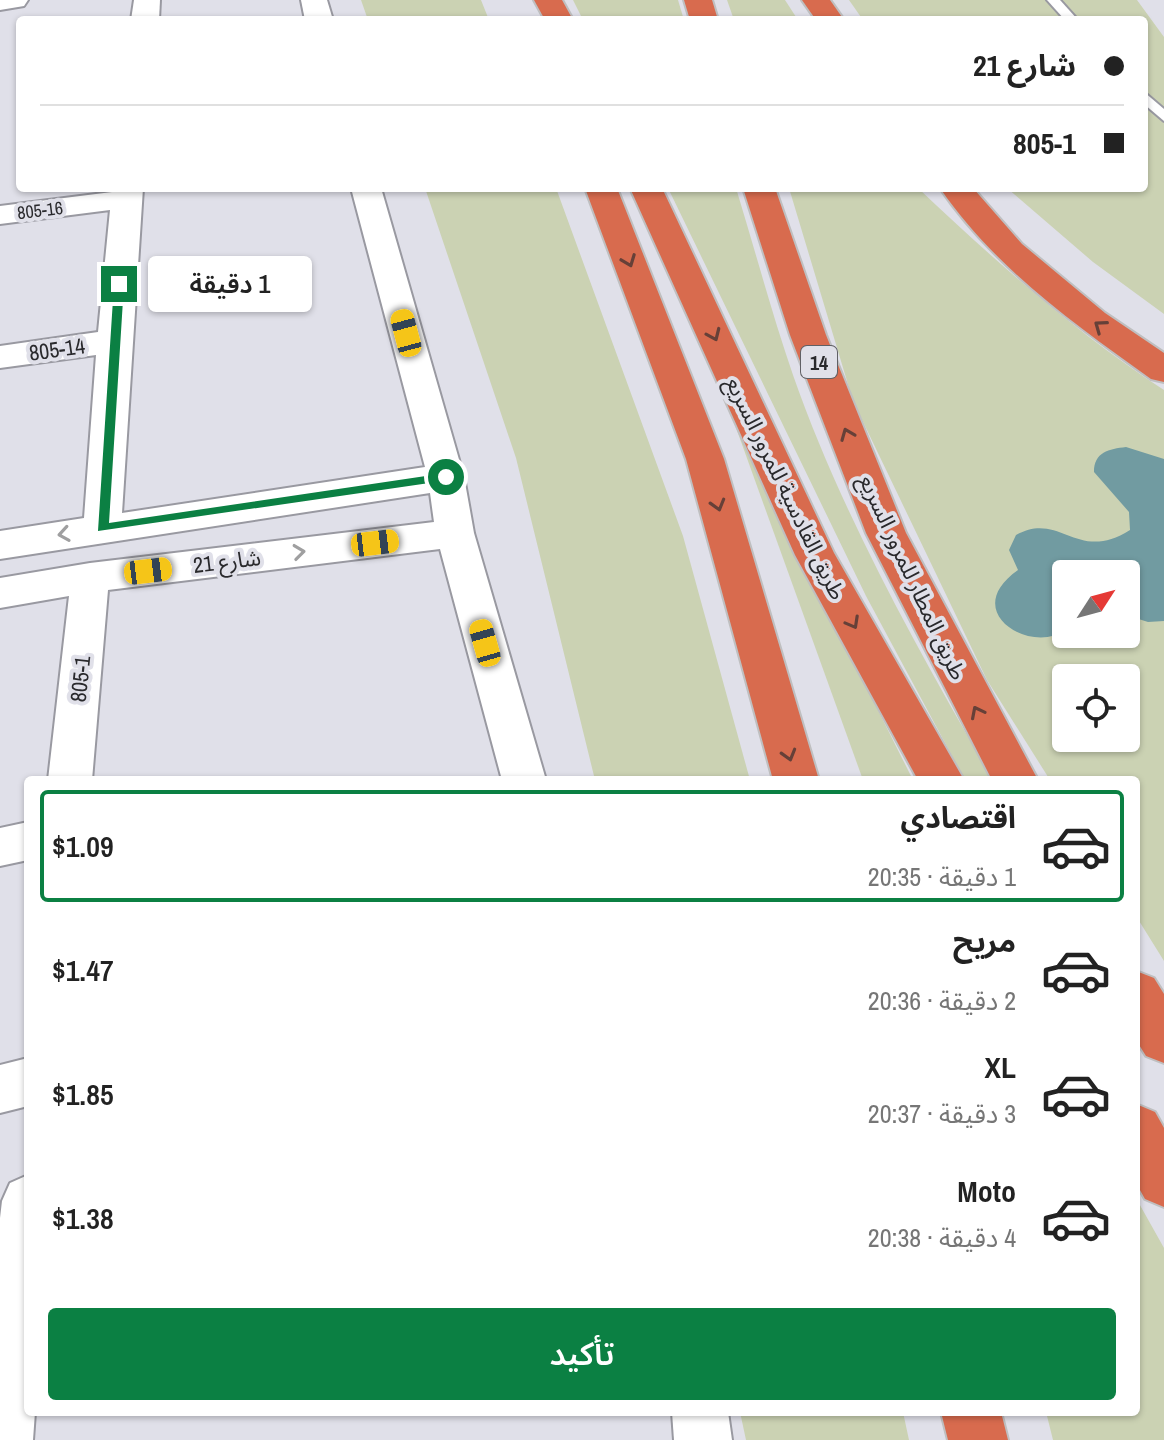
<!DOCTYPE html>
<html lang="ar">
<meta charset="utf-8">
<style>
:root{--surface:#fff;--page:#f6f6f6;--text:#222;--muted:#767676;--line:#e0e0e0;--accent:#0b8043}
body{margin:0;font-family:"Archivo Narrow","Noto Sans Arabic",sans-serif;background:var(--page);color:var(--text);direction:rtl;height:100vh;display:flex;flex-direction:column;font-size:30px;white-space:nowrap}
*{box-sizing:border-box;margin:0}
p{font-size:26px;color:var(--muted)}
.icon{flex:none;width:44px;height:44px;fill:none;stroke:currentColor;stroke-width:2;stroke-linecap:round;stroke-linejoin:round}
.map{position:relative;flex:1;overflow:hidden;direction:ltr}
.panel{position:absolute;left:24px;top:776px;width:1116px;height:640px;display:flex;flex-direction:column;background:var(--surface);border-radius:8px;box-shadow:0 2px 6px #0004;direction:rtl}
.panel>*{flex:none}
.top-card{position:absolute;left:16px;top:16px;width:1132px;height:176px;border-radius:8px;box-shadow:0 2px 6px #0004;direction:rtl;display:grid;align-content:center;height:176px;padding:0 24px;background:var(--surface)}
.needle{width:52px;rotate:54deg}
.tools{position:absolute;left:1052px;top:560px;display:grid;gap:16px}
.tools a{display:grid;place-items:center;width:88px;height:88px;border-radius:8px;background:var(--surface);box-shadow:0 2px 6px #0004;font-size:40px}
.end{position:absolute;width:36px;height:36px;margin:-18px;border:10px solid #0b8043;background:#fff;box-shadow:0 0 0 4px #fff}
.from{border-radius:50%}
.bubble{position:absolute;height:56px;border-radius:8px;background:var(--surface);box-shadow:0 2px 6px #0004;font-size:26px;font-weight:600;line-height:56px;text-align:center;direction:rtl}
.car{position:absolute;width:24px;height:48px;margin:-24px -12px;border-radius:10px;box-shadow:0 0 6px 2px #0007;background:linear-gradient(#f5c518 24%,#345 0 40%,#f5c518 0 76%,#345 0 86%,#f5c518 0)}
.top-card b{display:flex;align-items:center;gap:28px;height:76px;font-size:30px}
.top-card b+b{border-top:2px solid var(--line)}
.top-card i{width:20px;height:20px;background:var(--text)}
ul{padding:14px 0 0;list-style:none}
li{display:flex;align-items:center;gap:24px;height:112px;margin:0 16px 12px;padding:0 8px;border:4px solid transparent;border-radius:8px}
li div{flex:1}
li b{display:block;font-size:30px}
li em{font-style:normal;font-weight:600}
li.selected{border-color:var(--accent)}
li>.icon{width:72px;height:72px;stroke-width:1.5}
.action{display:flex;gap:16px;margin-top:auto;padding:16px 24px}
.action a{flex:1;height:92px;border-radius:8px;background:var(--accent);color:#fff;font-size:32px;font-weight:600;line-height:92px;text-align:center}
.map>svg:first-child{display:block}
.green{fill:#cbd2b3;fill-rule:evenodd}
.water{fill:#719ba1}
.lines{fill:none;stroke-linecap:round;stroke-linejoin:round}
.lane-casing{stroke:#9999a1;stroke-width:4}
.street-casing{stroke:#9999a1;stroke-width:4}
.highway-casing{stroke:#bfbfc0;stroke-width:4}
.lane{fill:#fff;fill-rule:evenodd}
.street{fill:#fff;fill-rule:evenodd}
.highway{fill:#d86b4e;fill-rule:evenodd}
.oneway{stroke:#664038}
.oneway2{stroke:#9f9fa0}
.route{fill:#0b8043}
.labels{text-anchor:middle;dominant-baseline:central;stroke-width:8;stroke-linejoin:round;paint-order:stroke}
.far-street-label{font-size:18px;fill:#29292c;stroke:#e0e0e9}
.shield{fill:#e0e0e9;stroke:#606065;stroke-width:2}
.shield-label{font-size:20px;font-weight:bold;fill:#29292c}
.street-label{font-size:22px;fill:#29292c;stroke:#e0e0e9}
</style>
<div class="map">
<svg width="1164" height="1440" viewBox="0 0 1164 1440">
<rect width="100%" height="100%" fill="#e0e0e9"/>
<g class="green">
<polygon points="361,0 481,0 489,20 368,20"/>
<polygon points="573,0 678,0 684,20 583,20"/>
<polygon points="727,0 785,0 798,20 734,20"/>
<polygon points="849,0 1137,0 1164,37 1164,314 1093,262 1007,188 1144,188 1144,20 863,20"/>
<polygon points="425,188 556,188 683,536 750,780 595,780 516,458"/>
<path d="M668,188H736C755,250 772,314 793,375C842,515 919,652 993,780H965L866,596Z"/>
<path d="M789,188H918C995,261 1075,332 1164,390V961L1136,916V780H1050L987,680L853,401ZM1066,574H1126V634H1066ZM1066,678H1126V738H1066Z"/>
<polygon points="735,425 913,780 863,780"/>
<polygon points="1136,1198 1164,1248 1164,1440 1053,1440 1046,1412 1136,1412"/>
<polygon points="740,1412 903,1412 909,1440 746,1440"/>
</g>
<path class="water" d="M1126,447L1164,459V621L1148,622L1126,615V574H1066V629C1034,656 957,613 1018,570L1009,550L1016,535C1060,510 1077,564 1130,530L1129,512L1094,472C1094,452 1109,449 1126,447Z"/>
<g class="lines">
<g class="lane-casing">
<g id="lane">
<polygon points="1047,0 1060,0 1078,20 1065,20"/>
<polygon points="1144,92 1164,109 1164,121 1144,104"/>
</g>
</g>
<g class="street-casing">
<g id="street">
<polygon points="0,0 28,0 24,6 0,10"/>
<polygon points="134,0 160,0 159,20 131,20"/>
<polygon points="301,0 327,0 333,20 305,20"/>
<polygon points="113,188 143,188 122,513 425,467 351,188 381,188 464,477 474,533 546,780 502,780 440,549 108,590 92,780 48,780 69,596 0,608 0,578 90,563 434,522 430,493 0,559 0,531 84,518 96,355 0,368 0,346 98,332 110,210 0,224 0,206 112,192"/>
<polygon points="28,822 28,860 0,866 0,828"/>
<polygon points="28,1058 28,1106 0,1113 0,1065"/>
<polygon points="28,1175 28,1412 35,1412 33,1440 0,1440 0,1218 2,1201 10,1183"/>
<polygon points="672,1412 728,1412 732,1440 674,1440"/>
</g>
</g>
<g class="highway-casing">
<g id="highway">
<polygon points="534,0 562,0 573,20 545,20"/>
<polygon points="684,0 712,0 718,20 690,20"/>
<polygon points="802,0 830,0 844,20 816,20"/>
<polygon points="585,188 617,188 724,459 819,780 773,780 686,459"/>
<polygon points="630,188 662,188 834,553 964,780 918,780 795,555"/>
<polygon points="743,188 775,188 826,335 906,533 1038,780 992,780 866,533 790,335"/>
<path d="M940,188H973L1022,244L1105,313L1164,353V382L1151,379C1074,324 994,267 940,188Z"/>
<polygon points="1136,971 1154,978 1164,994 1164,1063 1146,1056 1136,1040"/>
<polygon points="1136,1104 1155,1112 1164,1128 1164,1207 1145,1199 1136,1183"/>
<polygon points="941,1412 1001,1412 1008,1440 948,1440"/>
</g>
</g>
<use href="#lane" class="lane"/>
<use href="#street" class="street"/>
<use href="#highway" class="highway"/>
</g>
<defs><path id="oneway-chevron" d="M-2-3.5L2.5 0L-2 3.5" fill="none" stroke-width="1.6" stroke-linecap="round" stroke-linejoin="round" transform="scale(2)"/></defs>
<g class="oneway">
<use href="#oneway-chevron" transform="translate(629 261) rotate(69)"/>
<use href="#oneway-chevron" transform="translate(1100 326) rotate(-144)"/>
<use href="#oneway-chevron" transform="translate(714 335) rotate(66)"/>
<use href="#oneway-chevron" transform="translate(847 434) rotate(-112)"/>
<use href="#oneway-chevron" transform="translate(718 505) rotate(74)"/>
<use href="#oneway-chevron" transform="translate(853 623) rotate(61)"/>
<use href="#oneway-chevron" transform="translate(977 712) rotate(-117)"/>
<use href="#oneway-chevron" transform="translate(789 755) rotate(74)"/>
</g>
<g class="oneway2">
<use href="#oneway-chevron" transform="translate(64 534) rotate(171)"/>
<use href="#oneway-chevron" transform="translate(299 552) rotate(-7)"/>
</g>
<polygon class="route" points="119,281 124,284 109,523 446,473 450,474 450,480 98,531 114,284"/>
<g class="labels">
<g class="far-street-label">
<text transform="translate(40 210) rotate(-7)">805-16</text>
</g>
<rect class="shield" x="801" y="346" width="36" height="32" rx="6"/>
<g class="shield-label">
<text x="819" y="362">14</text>
</g>
<g class="street-label">
<text transform="translate(57 349) rotate(-8)">805-14</text>
<text transform="translate(786 488) rotate(64)">طريق القادسية للمرور السريع</text>
<text transform="translate(227 561) rotate(-7)">شارع 21</text>
<text transform="translate(913 577) rotate(65)">طريق المطار للمرور السريع</text>
<text transform="translate(80 679) rotate(-84)">805-1</text>
</g>
</g>
</svg>
<div class="tools">
<a><svg class="needle" viewBox="-14 -14 28 28"><path d="M0-13l5 13h-10z" fill="#e53935"/><path d="M0 13l5-13h-10z" fill="#767676"/></svg></a>
<a><svg class="icon" aria-label="locate" viewBox="0 0 24 24"><circle cx="12" cy="12" r="6"/><path d="M12 2v4M12 18v4M2 12h4M18 12h4"/></svg></a>
</div>
<i class="end from" style="left:446px;top:477px"></i>
<i class="end" style="left:119px;top:284px"></i>
<div class="bubble" style="left:148px;top:256px;width:164px">1 دقيقة</div>
<i class="car" style="left:406px;top:333px;rotate:345deg"></i>
<i class="car" style="left:375px;top:543px;rotate:83deg"></i>
<i class="car" style="left:148px;top:571px;rotate:83deg"></i>
<i class="car" style="left:485px;top:643px;rotate:344deg"></i>
<div class="top-card">
<b><i class="from"></i>شارع 21</b>
<b><i></i>805-1</b>
</div>
<section class="panel">
<ul>
<li class="selected"><svg class="icon" aria-label="car" viewBox="0 0 24 24"><path d="M5 17H2v-5l4-1 3-4h7l3 4 3 1v5h-3M9 17h6M6 11h13"/><circle cx="7" cy="17" r="2"/><circle cx="17" cy="17" r="2"/></svg><div><b>اقتصادي</b><p>1 دقيقة · 20:35</p></div><em>$1.09</em></li>
<li><svg class="icon" aria-label="car" viewBox="0 0 24 24"><path d="M5 17H2v-5l4-1 3-4h7l3 4 3 1v5h-3M9 17h6M6 11h13"/><circle cx="7" cy="17" r="2"/><circle cx="17" cy="17" r="2"/></svg><div><b>مريح</b><p>2 دقيقة · 20:36</p></div><em>$1.47</em></li>
<li><svg class="icon" aria-label="car" viewBox="0 0 24 24"><path d="M5 17H2v-5l4-1 3-4h7l3 4 3 1v5h-3M9 17h6M6 11h13"/><circle cx="7" cy="17" r="2"/><circle cx="17" cy="17" r="2"/></svg><div><b>XL</b><p>3 دقيقة · 20:37</p></div><em>$1.85</em></li>
<li><svg class="icon" aria-label="car" viewBox="0 0 24 24"><path d="M5 17H2v-5l4-1 3-4h7l3 4 3 1v5h-3M9 17h6M6 11h13"/><circle cx="7" cy="17" r="2"/><circle cx="17" cy="17" r="2"/></svg><div><b>Moto</b><p>4 دقيقة · 20:38</p></div><em>$1.38</em></li>
</ul>
<div class="action"><a>تأكيد</a></div>
</section>
</div>
